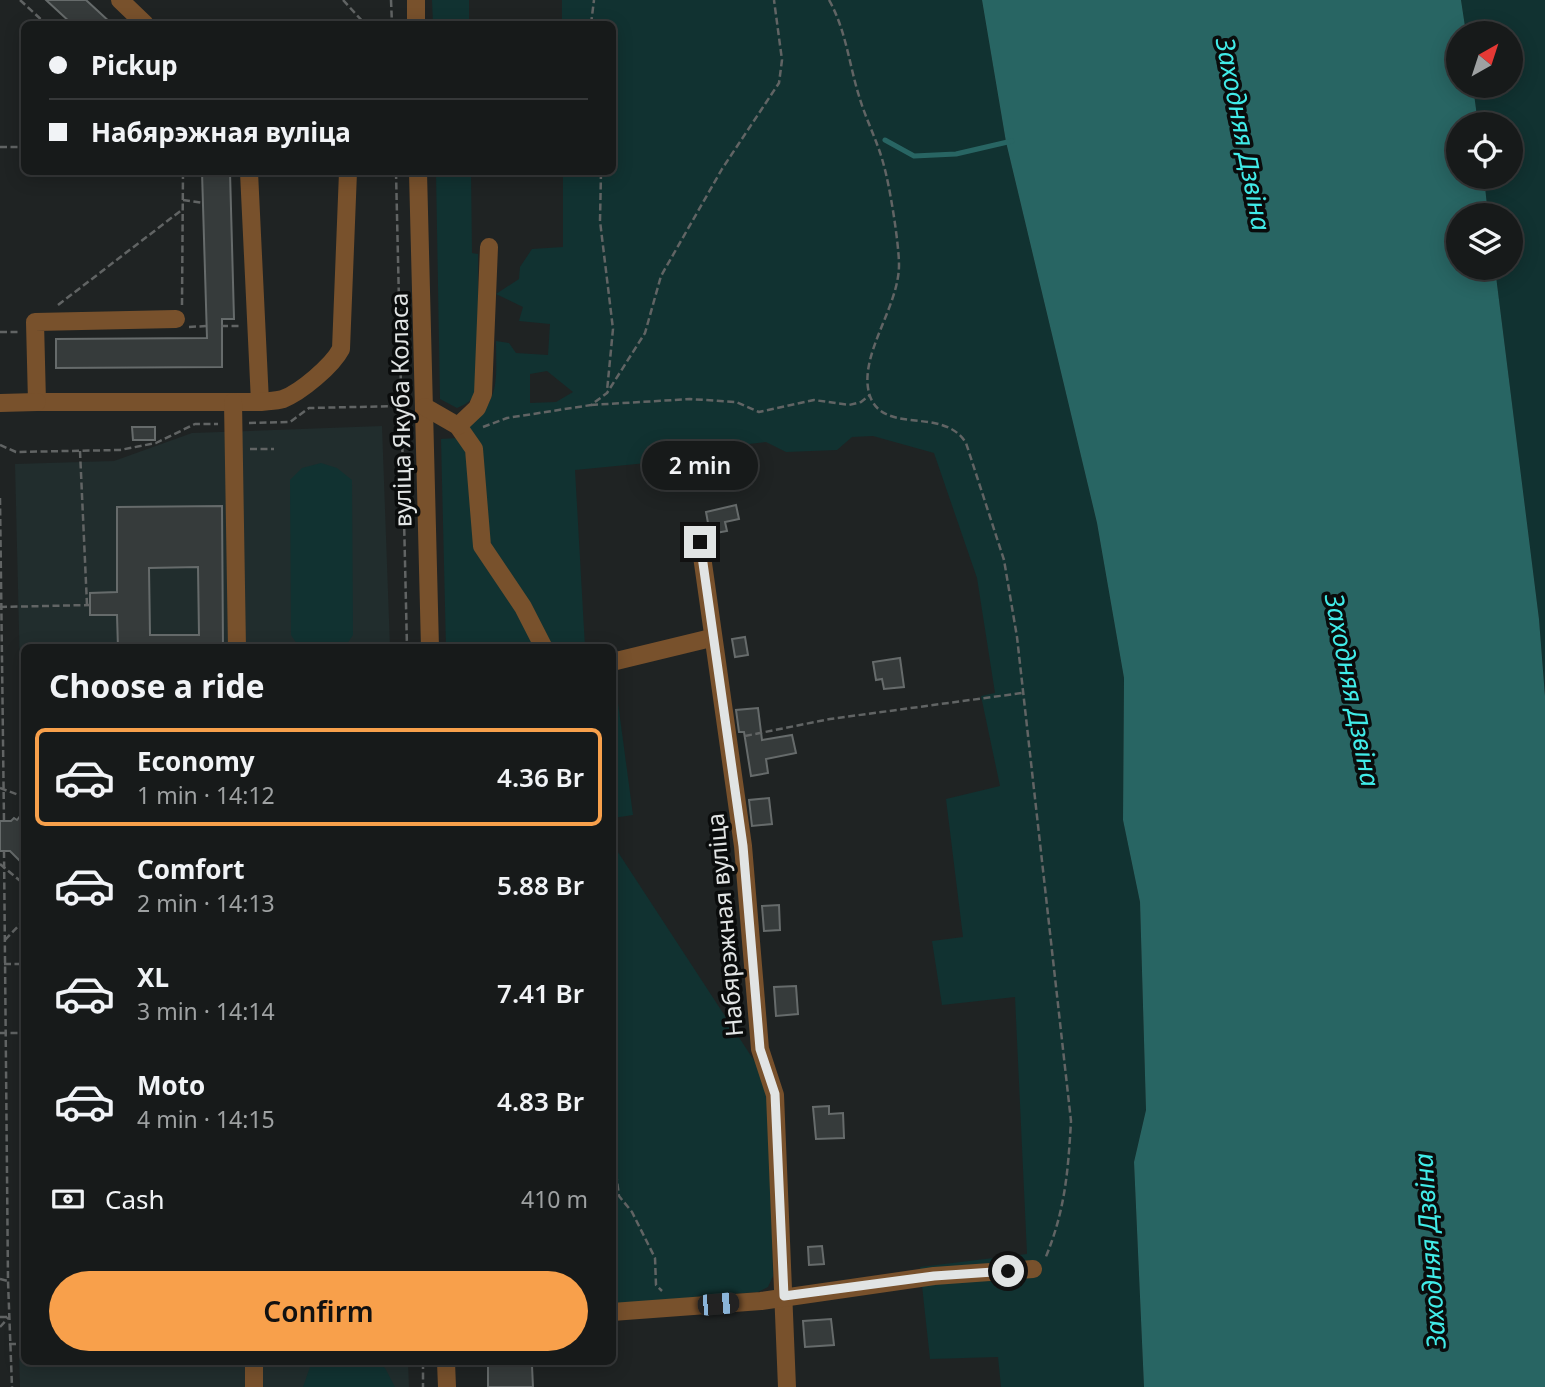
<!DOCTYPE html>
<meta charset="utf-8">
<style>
:root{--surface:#171a1a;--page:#202323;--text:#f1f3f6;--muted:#9ea1a2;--line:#363839;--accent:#f8a04b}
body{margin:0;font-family:"Noto Sans",sans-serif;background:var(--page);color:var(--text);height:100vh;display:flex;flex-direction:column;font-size:26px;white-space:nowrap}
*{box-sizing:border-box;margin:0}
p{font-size:23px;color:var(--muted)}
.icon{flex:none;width:38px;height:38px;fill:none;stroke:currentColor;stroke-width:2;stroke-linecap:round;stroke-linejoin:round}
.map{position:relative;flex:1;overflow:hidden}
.panel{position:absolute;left:21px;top:644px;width:595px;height:721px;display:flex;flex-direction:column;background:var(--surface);border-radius:10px;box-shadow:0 4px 18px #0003,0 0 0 2px var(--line)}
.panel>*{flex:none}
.hud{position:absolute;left:21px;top:21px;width:595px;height:154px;border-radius:10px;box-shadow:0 4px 18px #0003,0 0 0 2px var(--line);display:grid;align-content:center;height:154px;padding:0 28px;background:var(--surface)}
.needle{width:46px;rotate:39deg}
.tools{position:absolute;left:1446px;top:21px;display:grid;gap:14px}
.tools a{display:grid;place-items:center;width:77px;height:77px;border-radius:50%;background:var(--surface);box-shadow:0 4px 18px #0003,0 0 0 2px var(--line);font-size:35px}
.end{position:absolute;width:32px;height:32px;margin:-16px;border:9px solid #e1e4e4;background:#111;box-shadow:0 0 0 4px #111}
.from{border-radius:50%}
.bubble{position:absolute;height:49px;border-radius:24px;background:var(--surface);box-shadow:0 4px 18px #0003,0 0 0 2px var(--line);font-size:23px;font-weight:600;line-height:49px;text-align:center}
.car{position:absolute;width:21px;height:42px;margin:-21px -10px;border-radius:9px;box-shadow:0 0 5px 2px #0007;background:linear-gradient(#222 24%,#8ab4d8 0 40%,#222 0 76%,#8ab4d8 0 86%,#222 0)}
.hud b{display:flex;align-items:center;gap:24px;height:66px;font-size:26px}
.hud b+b{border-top:2px solid var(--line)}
.hud i{width:18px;height:18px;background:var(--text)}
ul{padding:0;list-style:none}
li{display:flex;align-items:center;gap:21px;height:98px;margin:0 14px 10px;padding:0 14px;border:4px solid transparent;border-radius:10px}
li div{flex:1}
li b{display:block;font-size:26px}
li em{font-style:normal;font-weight:600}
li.active{border-color:var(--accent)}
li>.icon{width:63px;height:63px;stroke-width:1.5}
h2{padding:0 28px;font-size:32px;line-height:84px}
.pay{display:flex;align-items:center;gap:18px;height:77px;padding:0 28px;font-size:26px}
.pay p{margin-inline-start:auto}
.button{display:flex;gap:14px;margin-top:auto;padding:14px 28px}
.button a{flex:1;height:80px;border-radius:42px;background:var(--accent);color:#111;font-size:28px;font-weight:600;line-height:80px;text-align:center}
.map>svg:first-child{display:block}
.built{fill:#212d2d}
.green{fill:#113231;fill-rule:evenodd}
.water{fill:#286563}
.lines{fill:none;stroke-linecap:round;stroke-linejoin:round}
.stream{stroke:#286563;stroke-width:5}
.building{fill:#363b3b;stroke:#666b6b;stroke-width:2;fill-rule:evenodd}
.path{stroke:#616464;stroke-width:2.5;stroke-dasharray:7 3.5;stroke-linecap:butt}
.minor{stroke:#78512c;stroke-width:18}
.route{stroke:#e1e4e4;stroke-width:9}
.labels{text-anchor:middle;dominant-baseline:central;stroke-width:7;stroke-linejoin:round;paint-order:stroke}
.street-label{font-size:24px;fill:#e1e4e4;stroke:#0a0c0c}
.water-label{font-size:26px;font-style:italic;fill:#41ebe8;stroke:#0a0c0c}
</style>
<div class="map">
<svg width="1545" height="1387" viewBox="0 0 1545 1387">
<rect width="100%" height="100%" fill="#1f2323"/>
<g class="built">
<polygon points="382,426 390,647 24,648 24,754 22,754 15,464 114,461 192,433"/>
<polygon points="24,1355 24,1362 408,1362 409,1387 20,1387 19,1356"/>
</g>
<g class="green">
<polygon points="432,0 469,0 469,24 433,24"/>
<path d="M562,0H982L1006,142L1097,523L1124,678L1123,820L1140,902L1146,1110L1134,1162L1144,1387H1001L998,1357L930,1359L920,1267L1027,1254L1015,997L942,1005L932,941L963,937L946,799L1000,786L981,696L995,693L977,578L934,453L873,436L852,437L837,450L786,452L766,442L688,451L657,462L575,470L585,647L446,648L441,439L476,437L468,425C501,400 496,379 496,341L509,343L516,353L548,355L550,324L519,321L523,307L496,294L519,279L520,267L532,249L563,247V172H612V24H562ZM547,371L573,392L556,402L530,403V374Z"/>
<polygon points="1461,0 1545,0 1545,695 1539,619 1495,268 1510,268 1510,215 1488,215 1484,177 1510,177 1510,124 1478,124 1473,86 1510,86 1510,33 1466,33"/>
<path d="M436,172H471L472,253L478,254V385C474,398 470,403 457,408L440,399Z"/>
<polygon points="321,463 337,468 352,480 353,635 345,647 299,647 291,635 290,480 302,468"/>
<polygon points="612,658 633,815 613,818 612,818"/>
<polygon points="612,843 757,1065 769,1105 773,1276 768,1287 758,1292 613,1304"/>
<polygon points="316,1362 377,1362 385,1368 395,1387 303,1387 310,1367"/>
</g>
<polygon class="water" points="982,0 1461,0 1466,33 1458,33 1458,86 1473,86 1478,124 1458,124 1458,177 1484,177 1488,215 1458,215 1458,268 1495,268 1539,619 1545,696 1545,1387 1144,1387 1134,1162 1146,1110 1140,902 1123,820 1124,678 1097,523 1006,142"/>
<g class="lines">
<polyline class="stream" points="885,140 914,156 956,154 1012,141"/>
</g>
<g class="building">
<polygon points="46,0 86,0 112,24 72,24"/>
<polygon points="202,172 230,172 234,319 222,319 222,367 56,368 56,339 207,338"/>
<polygon points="132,427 155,427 155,440 133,440"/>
<polygon points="736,505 739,519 725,522 727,531 710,534 706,512"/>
<path d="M222,506L223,648H118L117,615H90V593L117,592V507ZM198,567L199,635H150L149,568Z"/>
<polygon points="745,637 748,655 735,657 732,639"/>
<polygon points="900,658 904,687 884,689 882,679 876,680 873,662"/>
<polygon points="758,708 762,740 792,735 796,753 766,759 768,773 751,776 744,732 739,732 736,710"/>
<polygon points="769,798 772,824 752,826 749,800"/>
<polygon points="24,811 24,865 10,851 0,851 0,821 11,821 14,818 17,820"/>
<polygon points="779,905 780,930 764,931 762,906"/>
<polygon points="796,986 798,1014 776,1016 774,987"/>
<polygon points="829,1106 829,1114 843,1113 844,1138 816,1139 813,1107"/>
<polygon points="822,1246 824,1264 809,1265 808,1247"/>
<polygon points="831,1319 834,1345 805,1347 803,1321"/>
<polygon points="488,1362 516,1362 516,1366 532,1366 533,1387 488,1387"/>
</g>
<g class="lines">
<g class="path">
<polyline points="20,0 46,24"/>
<polyline points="343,0 365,24"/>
<polyline points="391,0 392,24"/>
<path d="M829,0C846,30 849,64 859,96C866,120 878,142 884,166C890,187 899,244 899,265C899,307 859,354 869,393C881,437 943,405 966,443L1004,560L1017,637L1071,1121C1068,1173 1065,1211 1045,1259"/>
<polyline points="591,24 594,0"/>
<polyline points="0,147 24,147"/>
<polyline points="396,172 407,648"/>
<polyline points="601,172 600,221 613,329 607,391"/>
<polyline points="183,200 203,203"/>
<polyline points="58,305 183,209"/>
<polyline points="182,305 183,172"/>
<polyline points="221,326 239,326"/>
<polyline points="189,327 206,326"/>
<polyline points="0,332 20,332"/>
<polyline points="591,405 690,399 736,402 759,412 814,400 849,405 861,402 870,395"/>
<polyline points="249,423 290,422 309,408 401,406"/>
<polyline points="483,427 507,418 591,405 607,393 645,333 661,276 722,169 779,83 782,60 774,0"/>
<polyline points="0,445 16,452 120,450 156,443 195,424 218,424"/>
<polyline points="250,449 274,449"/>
<polyline points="80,451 87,605"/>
<polyline points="0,498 4,821"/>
<polyline points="0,607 90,605"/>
<polyline points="745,736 830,719 1022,693"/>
<polyline points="0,788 24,797"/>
<polyline points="4,851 8,1281 12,1387"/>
<polyline points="0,864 24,884"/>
<polyline points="5,940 24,920"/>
<polyline points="4,964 24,964"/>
<polyline points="0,1033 24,1033"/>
<polyline points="612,1142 619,1196 632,1212 655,1258 656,1285 662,1291"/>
<polyline points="0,1279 8,1281"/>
<polyline points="0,1317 9,1317"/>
<polyline points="0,1327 9,1317"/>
<polyline points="9,1344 24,1344"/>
<polyline points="423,1362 423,1387"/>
</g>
<g class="minor">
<polyline points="120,0 145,24"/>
<polyline points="416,0 416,24"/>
<polyline points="249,172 260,402"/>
<polyline points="418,172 430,648"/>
<path d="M176,319L35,322L37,402H260C267,401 276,401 283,399C301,392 332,366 341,349L348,172"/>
<polyline points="233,402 237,648"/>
<polyline points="0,403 37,402"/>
<polyline points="425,407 458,426 474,449 482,546 523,607 544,648"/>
<polyline points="458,426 477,408 483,394 489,247"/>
<polyline points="700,542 743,846 760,1049 775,1095 787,1387"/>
<polyline points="612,662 711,638"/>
<polyline points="612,1312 761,1301 934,1276 1033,1269"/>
<polyline points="254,1362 254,1387"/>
<polyline points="446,1362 447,1387"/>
</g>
</g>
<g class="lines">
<polyline class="route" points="700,542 743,846 760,1049 775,1094 784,1296 934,1276 1008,1271"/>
</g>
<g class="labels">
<g class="street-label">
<text transform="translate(400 410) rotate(-91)">вуліца Якуба Коласа</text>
<text transform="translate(724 925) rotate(-95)">Набярэжная вуліца</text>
</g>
<g class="water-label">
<text transform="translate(1244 134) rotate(79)">Заходняя Дзвіна</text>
<text transform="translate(1353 690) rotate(79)">Заходняя Дзвіна</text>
<text transform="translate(1429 1251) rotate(-94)">Заходняя Дзвіна</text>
</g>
</g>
</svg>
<div class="tools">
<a><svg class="needle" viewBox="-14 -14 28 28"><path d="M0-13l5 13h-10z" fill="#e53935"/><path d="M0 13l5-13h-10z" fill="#9ea1a2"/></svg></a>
<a><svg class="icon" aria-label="locate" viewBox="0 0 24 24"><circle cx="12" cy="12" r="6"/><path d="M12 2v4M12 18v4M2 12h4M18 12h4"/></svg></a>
<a><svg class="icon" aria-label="layers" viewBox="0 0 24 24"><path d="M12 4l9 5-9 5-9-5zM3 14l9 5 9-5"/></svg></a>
</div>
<i class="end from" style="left:1008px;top:1271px"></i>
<i class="end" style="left:700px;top:542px"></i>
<div class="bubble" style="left:642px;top:441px;width:116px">2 min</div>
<i class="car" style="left:718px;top:1304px;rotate:85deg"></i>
<div class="hud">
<b><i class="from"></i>Pickup</b>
<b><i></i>Набярэжная вуліца</b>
</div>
<section class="panel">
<h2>Choose a ride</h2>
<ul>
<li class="active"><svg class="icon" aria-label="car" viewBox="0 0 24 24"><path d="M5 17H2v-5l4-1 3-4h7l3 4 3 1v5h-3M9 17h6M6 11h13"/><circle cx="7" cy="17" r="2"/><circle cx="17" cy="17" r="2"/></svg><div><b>Economy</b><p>1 min · 14:12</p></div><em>4.36 Br</em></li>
<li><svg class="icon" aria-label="car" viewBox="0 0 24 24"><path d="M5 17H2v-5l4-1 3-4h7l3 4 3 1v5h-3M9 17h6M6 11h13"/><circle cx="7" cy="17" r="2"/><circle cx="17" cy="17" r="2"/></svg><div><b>Comfort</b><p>2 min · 14:13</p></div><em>5.88 Br</em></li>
<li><svg class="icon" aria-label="car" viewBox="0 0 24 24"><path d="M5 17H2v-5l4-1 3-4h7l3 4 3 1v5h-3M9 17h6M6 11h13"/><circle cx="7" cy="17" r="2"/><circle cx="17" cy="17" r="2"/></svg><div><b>XL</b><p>3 min · 14:14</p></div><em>7.41 Br</em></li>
<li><svg class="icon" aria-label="car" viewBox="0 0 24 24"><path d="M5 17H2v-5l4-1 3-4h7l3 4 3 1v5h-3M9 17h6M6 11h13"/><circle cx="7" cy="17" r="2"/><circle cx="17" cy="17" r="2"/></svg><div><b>Moto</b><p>4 min · 14:15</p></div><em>4.83 Br</em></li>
</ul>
<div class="pay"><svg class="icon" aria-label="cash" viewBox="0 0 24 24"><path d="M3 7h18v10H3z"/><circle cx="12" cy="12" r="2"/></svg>Cash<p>410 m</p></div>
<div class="button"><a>Confirm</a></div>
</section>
</div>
